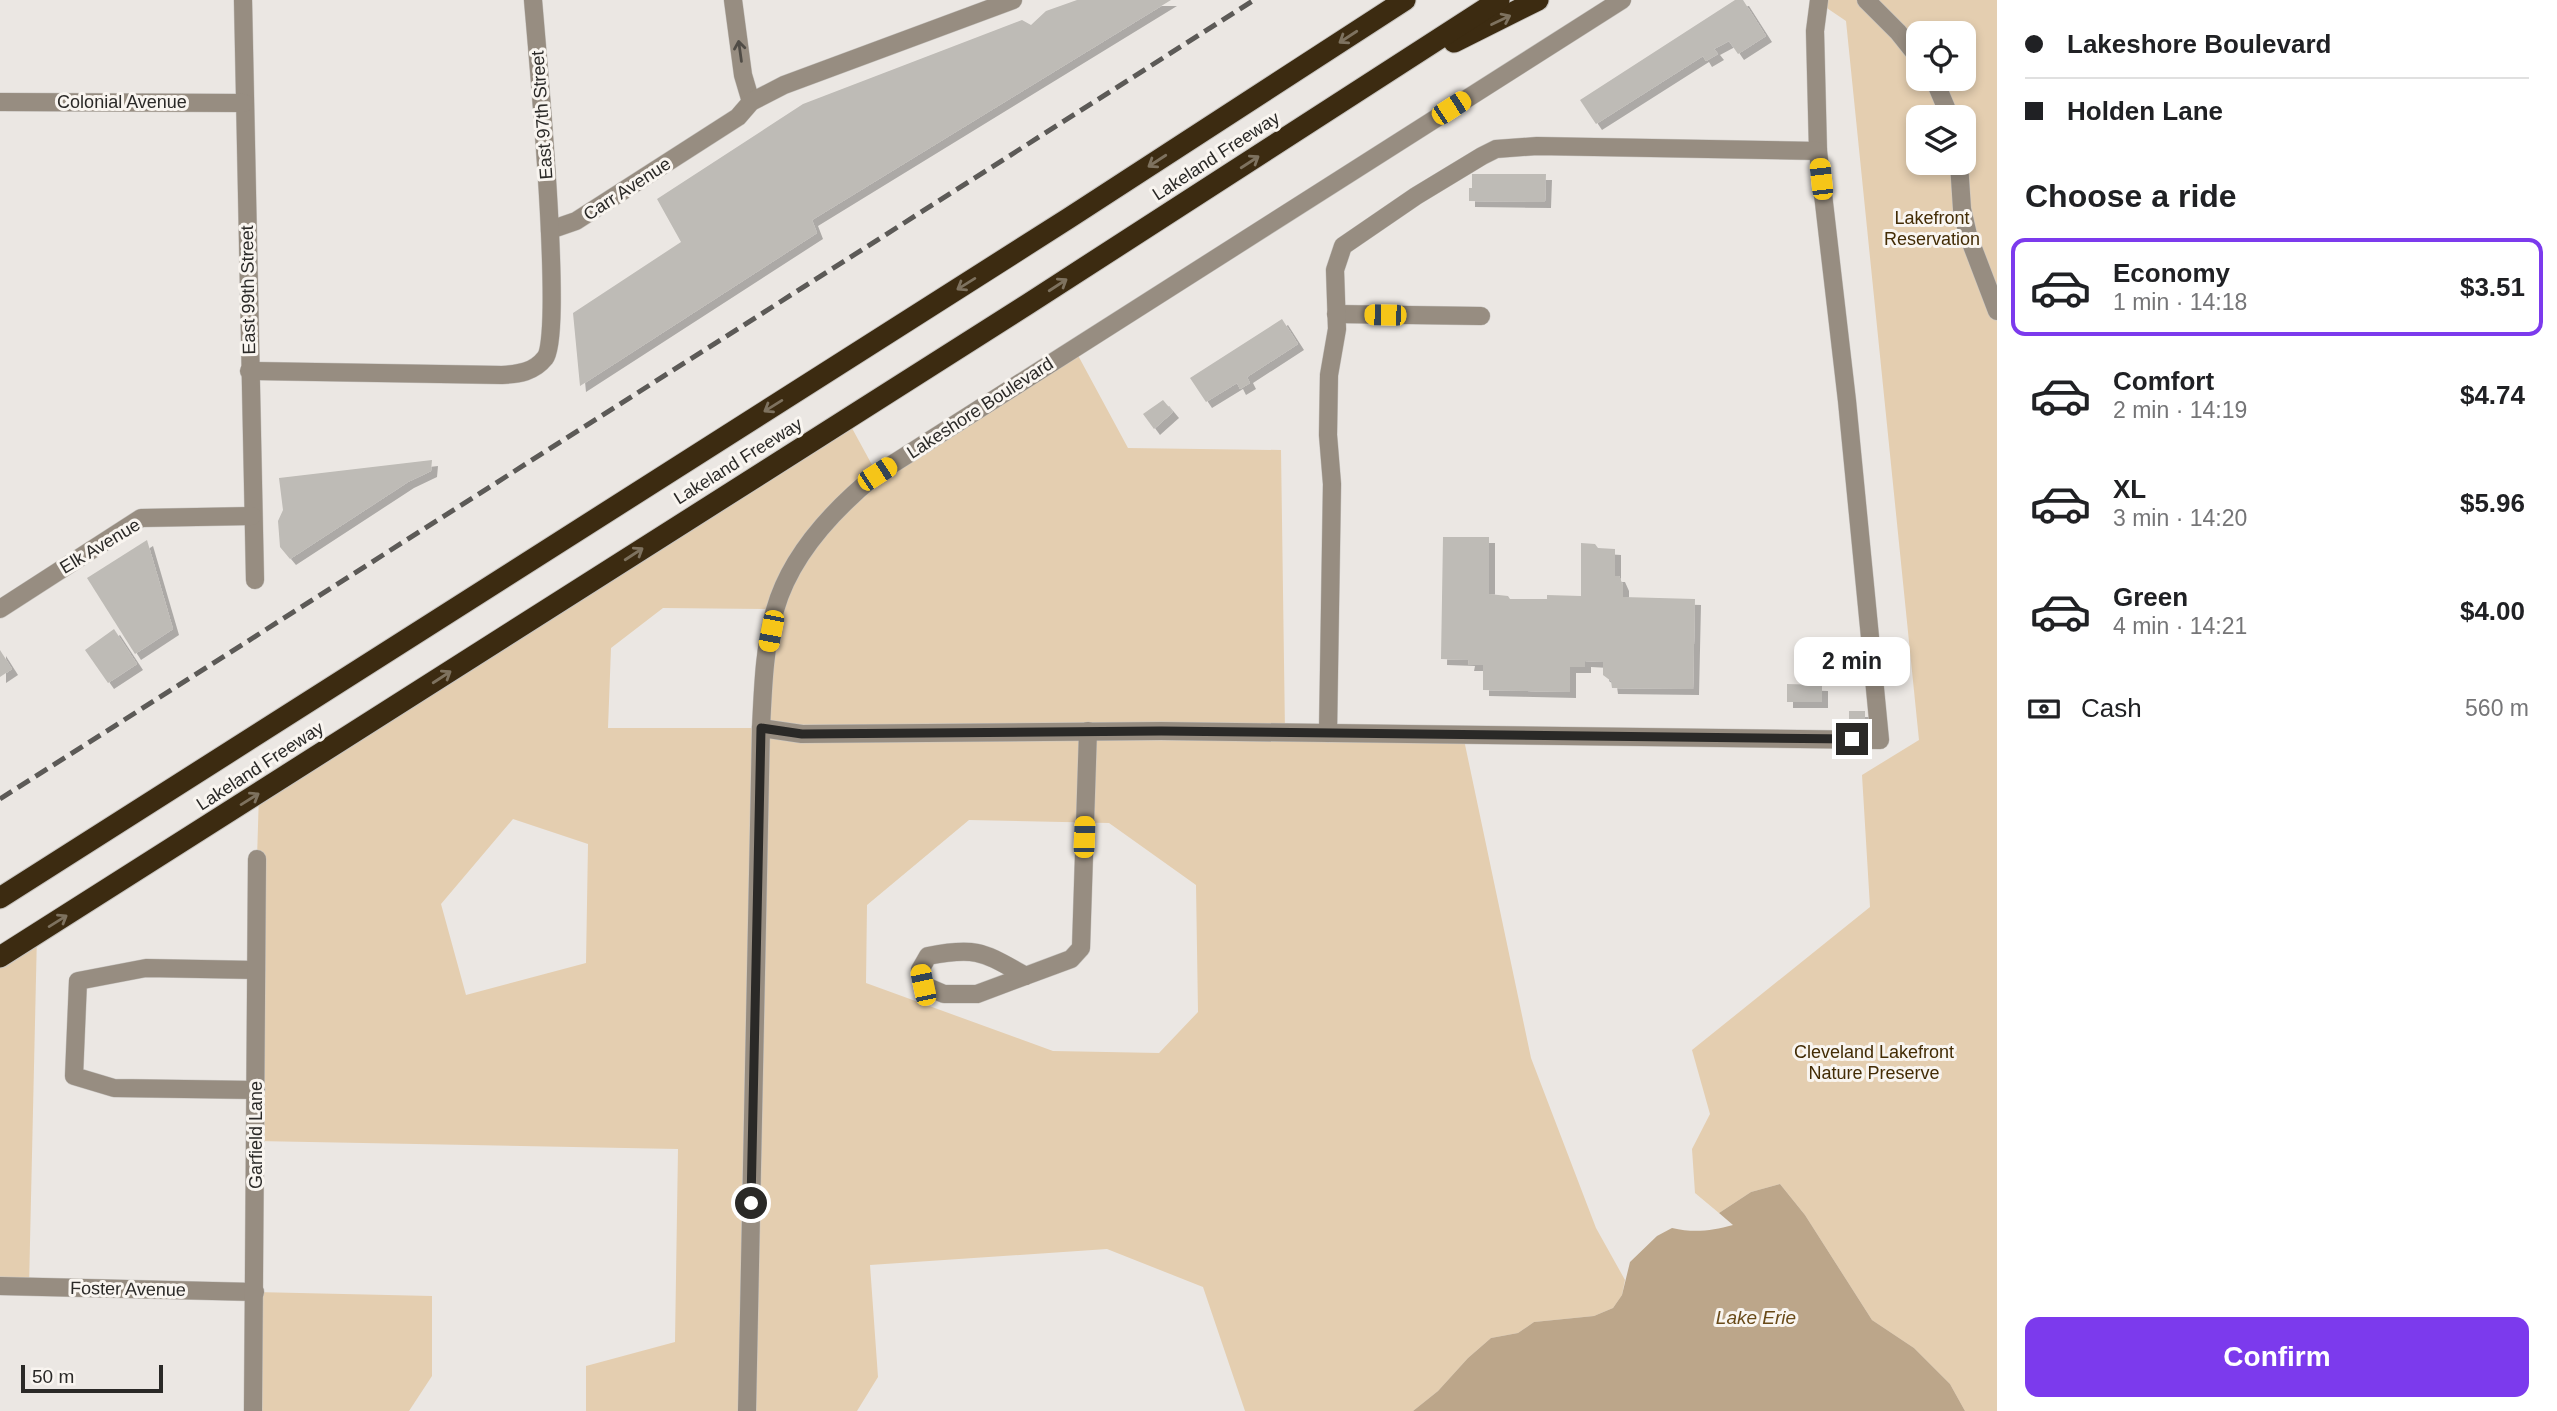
<!DOCTYPE html>
<meta charset="utf-8">
<style>
:root{--surface:#fff;--page:#f2f2f2;--text:#202124;--muted:#757577;--line:#e0e0e0;--accent:#7c3aed}
body{margin:0;font-family:Arial,sans-serif;background:var(--page);color:var(--text);height:100vh;display:flex;flex-direction:column;font-size:26px;white-space:nowrap}
*{box-sizing:border-box;margin:0}
p{font-size:23px;color:var(--muted)}
.icon{flex:none;width:38px;height:38px;fill:none;stroke:currentColor;stroke-width:2;stroke-linecap:round;stroke-linejoin:round}
.map{position:relative;flex:1;overflow:hidden}
.panel{display:flex;flex-direction:column;background:var(--surface);width:560px}
.panel>*{flex:none}
.top-card{display:grid;align-content:center;height:154px;padding:0 28px;background:var(--surface)}
.fabs{position:absolute;left:1906px;top:21px;display:grid;gap:14px}
.fabs a{display:grid;place-items:center;width:70px;height:70px;border-radius:14px;background:var(--surface);box-shadow:0 4px 10px #0003;font-size:35px}
.scale{position:absolute;left:21px;bottom:18px;width:142px;box-sizing:border-box;padding-left:7px;border:4px solid #2a2927;border-top:0;font-size:19px;line-height:24px;white-space:nowrap;color:#2a2927;-webkit-text-stroke:5px #f9f5f0;paint-order:stroke}
.end{position:absolute;width:32px;height:32px;margin:-16px;border:9px solid #2a2927;background:#fff;box-shadow:0 0 0 4px #fff}
.from{border-radius:50%}
.bubble{position:absolute;height:49px;border-radius:14px;background:var(--surface);box-shadow:0 4px 10px #0003;font-size:23px;font-weight:700;line-height:49px;text-align:center}
.car{position:absolute;width:21px;height:42px;margin:-21px -10px;border-radius:9px;box-shadow:0 0 5px 2px #0007;background:linear-gradient(#f5c518 24%,#345 0 40%,#f5c518 0 76%,#345 0 86%,#f5c518 0)}
.top-card b{display:flex;align-items:center;gap:24px;height:66px;font-size:26px}
.top-card b+b{border-top:2px solid var(--line)}
.top-card i{width:18px;height:18px;background:var(--text)}
ul{padding:0;list-style:none}
li{display:flex;align-items:center;gap:21px;height:98px;margin:0 14px 10px;padding:0 14px;border:4px solid transparent;border-radius:14px}
li div{flex:1}
li b{display:block;font-size:26px}
li em{font-style:normal;font-weight:700}
li.active{border-color:var(--accent)}
li>.icon{width:63px;height:63px;stroke-width:1.5}
h2{padding:0 28px;font-size:32px;line-height:84px}
.pay{display:flex;align-items:center;gap:18px;height:77px;padding:0 28px;font-size:26px}
.pay p{margin-inline-start:auto}
.button{display:flex;gap:14px;margin-top:auto;padding:14px 28px}
.button a{flex:1;height:80px;border-radius:14px;background:var(--accent);color:#fff;font-size:28px;font-weight:700;line-height:80px;text-align:center}
main{display:flex;flex:1;min-height:0}
.map>svg:first-child{display:block}
.green{fill:#e4ceb0;fill-rule:evenodd}
.water{fill:#bca68a}
.building{fill:#bebbb6;filter:url(#shadow)}
.lines{fill:none;stroke-linecap:round;stroke-linejoin:round}
.minor-casing{stroke:#c8c5c1;stroke-width:19}
.highway-casing{stroke:#c8c5c1;stroke-width:23}
.minor{stroke:#978d81;stroke-width:18}
.highway{stroke:#3c2b11;stroke-width:21}
.rail{stroke:#5c5a57;stroke-width:5;stroke-dasharray:14 7;stroke-linecap:butt}
.oneway{stroke:#7e725f}
.oneway2{stroke:#504c46}
.route{stroke:#2a2927;stroke-width:9}
.labels{text-anchor:middle;dominant-baseline:central;stroke-width:6;stroke-linejoin:round;paint-order:stroke}
.street-label{font-size:18px;fill:#2a2927;stroke:#f9f5f0}
.park-label{font-size:18px;fill:#432c05;stroke:#f9f5f0}
.water-label{font-size:19px;font-style:italic;fill:#694a18;stroke:#f9f5f0}
</style>
<main>
<div class="map">
<svg width="1997" height="1411" viewBox="0 0 1997 1411">
<defs>
<filter id="shadow"><feDropShadow dx="6" dy="6" stdDeviation="0" flood-color="#0004"/></filter>
</defs>
<rect width="100%" height="100%" fill="#ebe7e3"/>
<g class="green">
<path d="M1815,0H1997V1411H1965L1950,1384L1914,1348L1872,1320L1805,1215L1780,1184L1751,1192L1719,1213L1695,1193L1692,1149L1710,1114L1692,1050L1870,907L1862,775L1919,740L1846,21ZM1918,33H1964V79H1918ZM1918,117H1964V163H1918Z"/>
<path d="M1074,348L1128,448L1281,450L1285,732L1463,735L1531,1058L1596,1228L1625,1280L1622,1295L1613,1308L1594,1316L1534,1322L1518,1333L1491,1338L1468,1358L1438,1391L1413,1411H1245L1203,1287L1107,1249L870,1265L878,1377L857,1411H586V1366L675,1342L678,1149L256,1141L257,859L259,793L847,419L877,474ZM663,608L775,609L760,728H608L611,648ZM513,819L588,844L586,963L466,995L441,904ZM969,820L1109,823L1196,885L1198,1012L1159,1053L1053,1051L866,983L867,905Z"/>
<polygon points="37,934 29,1287 0,1286 0,957"/>
<polygon points="255,1292 432,1296 432,1376 409,1411 254,1411"/>
</g>
<path class="water" d="M1780,1184L1805,1215L1872,1320L1914,1348L1950,1384L1965,1411H1413L1438,1391L1468,1358L1491,1338L1518,1333L1534,1322L1594,1316L1613,1308L1622,1295L1630,1262L1657,1236L1672,1228C1694,1233 1711,1231 1733,1225L1719,1213L1751,1192Z"/>
<g class="building">
<polygon points="1077,0 1171,0 812,220 817,233 580,386 573,313 681,242 657,199 803,104 1022,20 1031,25 1046,11"/>
<polygon points="1735,0 1743,0 1766,36 1738,54 1729,41 1714,49 1718,54 1706,61 1703,56 1596,124 1580,100"/>
<polygon points="1472,174 1546,174 1545,202 1469,201 1469,188 1472,188"/>
<polygon points="1282,319 1298,344 1247,377 1250,383 1240,389 1237,383 1206,402 1190,378"/>
<polygon points="1163,400 1173,412 1154,429 1143,414"/>
<polygon points="432,460 431,471 408,482 290,559 280,547 278,521 283,510 279,478"/>
<polygon points="1443,537 1489,537 1489,594 1508,596 1510,599 1547,599 1547,595 1581,596 1581,543 1595,544 1598,548 1615,549 1615,576 1619,576 1623,585 1623,597 1695,599 1693,689 1612,688 1611,681 1603,675 1603,662 1585,661 1585,667 1570,667 1570,692 1483,690 1483,665 1468,665 1469,660 1441,659"/>
<polygon points="147,540 173,629 135,654 87,578"/>
<polygon points="114,629 137,664 108,683 85,650"/>
<polygon points="0,650 12,669 0,677"/>
<polygon points="1787,684 1822,685 1822,702 1787,702"/>
<rect x="1849" y="711" width="16" height="9"/>
</g>
<g class="lines">
<g class="minor-casing">
<g id="minor">
<polyline points="243,0 255,580"/>
<polyline points="733,0 743,75 751,102"/>
<polyline points="1866,0 1898,32 1918,57"/>
<polyline points="1934,79 1950,117"/>
<polyline points="0,102 244,103"/>
<polyline points="1959,163 1962,209 1968,235 1997,311"/>
<polyline points="550,230 576,221 738,117 751,102 784,85 1013,0"/>
<polyline points="1336,314 1481,316"/>
<path d="M249,371L502,375C519,374 534,372 545,358C564,336 537,48 533,0"/>
<polyline points="0,609 141,518 252,516"/>
<polyline points="761,728 802,734 1161,731 1880,740 1847,401 1818,151 1815,31 1819,0"/>
<polyline points="1328,733 1332,484 1328,435 1329,375 1337,329 1335,270 1343,246 1416,196 1482,156 1496,149 1537,146 1818,151"/>
<path d="M1026,976C984,953 978,946 928,956L920,970L923,985L944,994H977L1071,959L1081,948L1088,731"/>
<polyline points="256,1090 114,1088 74,1076 78,981 146,968 256,970"/>
<polyline points="0,1286 255,1292"/>
<polyline points="253,1411 257,859"/>
<path d="M747,1411L761,728C763,689 764,648 775,610C790,556 834,509 877,474L1622,0"/>
</g>
</g>
<g class="highway-casing">
<g id="highway">
<polyline points="1454,42 1538,0"/>
<polyline points="0,898 1069,218 1405,0"/>
<polyline points="0,957 1028,304 1499,0"/>
</g>
</g>
<use href="#minor" class="minor"/>
<use href="#highway" class="highway"/>
<polyline class="rail" points="0,799 1254,0"/>
</g>
<defs><path id="oneway-shaft" d="M-6 0H5M1.5-3L5.5 0L1.5 3" fill="none" stroke-width="1.6" stroke-linecap="round" stroke-linejoin="round" transform="scale(1.75)"/></defs>
<g class="oneway">
<use href="#oneway-shaft" transform="translate(1501 20) rotate(-26)"/>
<use href="#oneway-shaft" transform="translate(1348 37) rotate(147)"/>
<use href="#oneway-shaft" transform="translate(1157 161) rotate(147)"/>
<use href="#oneway-shaft" transform="translate(1250 162) rotate(-33)"/>
<use href="#oneway-shaft" transform="translate(966 284) rotate(148)"/>
<use href="#oneway-shaft" transform="translate(1058 285) rotate(-33)"/>
<use href="#oneway-shaft" transform="translate(773 406) rotate(148)"/>
<use href="#oneway-shaft" transform="translate(634 554) rotate(-33)"/>
<use href="#oneway-shaft" transform="translate(442 677) rotate(-33)"/>
<use href="#oneway-shaft" transform="translate(250 799) rotate(-32)"/>
<use href="#oneway-shaft" transform="translate(58 921) rotate(-32)"/>
</g>
<use class="oneway2" href="#oneway-shaft" transform="translate(740 51) rotate(-98)"/>
<g class="lines">
<polyline class="route" points="751,1203 761,728 802,734 1161,731 1852,739"/>
</g>
<g class="labels">
<g class="street-label">
<text x="122" y="102">Colonial Avenue</text>
<text transform="translate(542 115) rotate(-94)">East 97th Street</text>
<text transform="translate(1216 156) rotate(-33)">Lakeland Freeway</text>
<text transform="translate(627 189) rotate(-33)">Carr Avenue</text>
<text transform="translate(248 290) rotate(-91)">East 99th Street</text>
<text transform="translate(980 408) rotate(-33)">Lakeshore Boulevard</text>
<text transform="translate(738 461) rotate(-32)">Lakeland Freeway</text>
<text transform="translate(100 546) rotate(-31)">Elk Avenue</text>
<text transform="translate(260 766) rotate(-33)">Lakeland Freeway</text>
<text transform="translate(256 1135) rotate(-90)">Garfield Lane</text>
<text transform="translate(128 1289) rotate(1)">Foster Avenue</text>
</g>
<g class="park-label">
<text x="1932" y="218">Lakefront<tspan x="1932" dy="21">Reservation</tspan></text>
<text x="1874" y="1052">Cleveland Lakefront<tspan x="1874" dy="21">Nature Preserve</tspan></text>
</g>
<g class="water-label">
<text x="1756" y="1317">Lake Erie</text>
</g>
</g>
</svg>
<div class="fabs">
<a><svg class="icon" aria-label="locate" viewBox="0 0 24 24"><circle cx="12" cy="12" r="6"/><path d="M12 2v4M12 18v4M2 12h4M18 12h4"/></svg></a>
<a><svg class="icon" aria-label="layers" viewBox="0 0 24 24"><path d="M12 4l9 5-9 5-9-5zM3 14l9 5 9-5"/></svg></a>
</div>
<div class="scale">50 m</div>
<i class="end from" style="left:751px;top:1203px"></i>
<i class="end" style="left:1852px;top:739px"></i>
<div class="bubble" style="left:1794px;top:637px;width:116px">2 min</div>
<i class="car" style="left:1451px;top:108px;rotate:57deg"></i>
<i class="car" style="left:1821px;top:179px;rotate:354deg"></i>
<i class="car" style="left:1385px;top:315px;rotate:271deg"></i>
<i class="car" style="left:877px;top:474px;rotate:57deg"></i>
<i class="car" style="left:771px;top:631px;rotate:191deg"></i>
<i class="car" style="left:1084px;top:837px;rotate:2deg"></i>
<i class="car" style="left:923px;top:985px;rotate:348deg"></i>
</div>
<section class="panel">
<div class="top-card">
<b><i class="from"></i>Lakeshore Boulevard</b>
<b><i></i>Holden Lane</b>
</div>
<h2>Choose a ride</h2>
<ul>
<li class="active"><svg class="icon" aria-label="car" viewBox="0 0 24 24"><path d="M5 17H2v-5l4-1 3-4h7l3 4 3 1v5h-3M9 17h6M6 11h13"/><circle cx="7" cy="17" r="2"/><circle cx="17" cy="17" r="2"/></svg><div><b>Economy</b><p>1 min · 14:18</p></div><em>$3.51</em></li>
<li><svg class="icon" aria-label="car" viewBox="0 0 24 24"><path d="M5 17H2v-5l4-1 3-4h7l3 4 3 1v5h-3M9 17h6M6 11h13"/><circle cx="7" cy="17" r="2"/><circle cx="17" cy="17" r="2"/></svg><div><b>Comfort</b><p>2 min · 14:19</p></div><em>$4.74</em></li>
<li><svg class="icon" aria-label="car" viewBox="0 0 24 24"><path d="M5 17H2v-5l4-1 3-4h7l3 4 3 1v5h-3M9 17h6M6 11h13"/><circle cx="7" cy="17" r="2"/><circle cx="17" cy="17" r="2"/></svg><div><b>XL</b><p>3 min · 14:20</p></div><em>$5.96</em></li>
<li><svg class="icon" aria-label="car" viewBox="0 0 24 24"><path d="M5 17H2v-5l4-1 3-4h7l3 4 3 1v5h-3M9 17h6M6 11h13"/><circle cx="7" cy="17" r="2"/><circle cx="17" cy="17" r="2"/></svg><div><b>Green</b><p>4 min · 14:21</p></div><em>$4.00</em></li>
</ul>
<div class="pay"><svg class="icon" aria-label="cash" viewBox="0 0 24 24"><path d="M3 7h18v10H3z"/><circle cx="12" cy="12" r="2"/></svg>Cash<p>560 m</p></div>
<div class="button"><a>Confirm</a></div>
</section>
</main>
